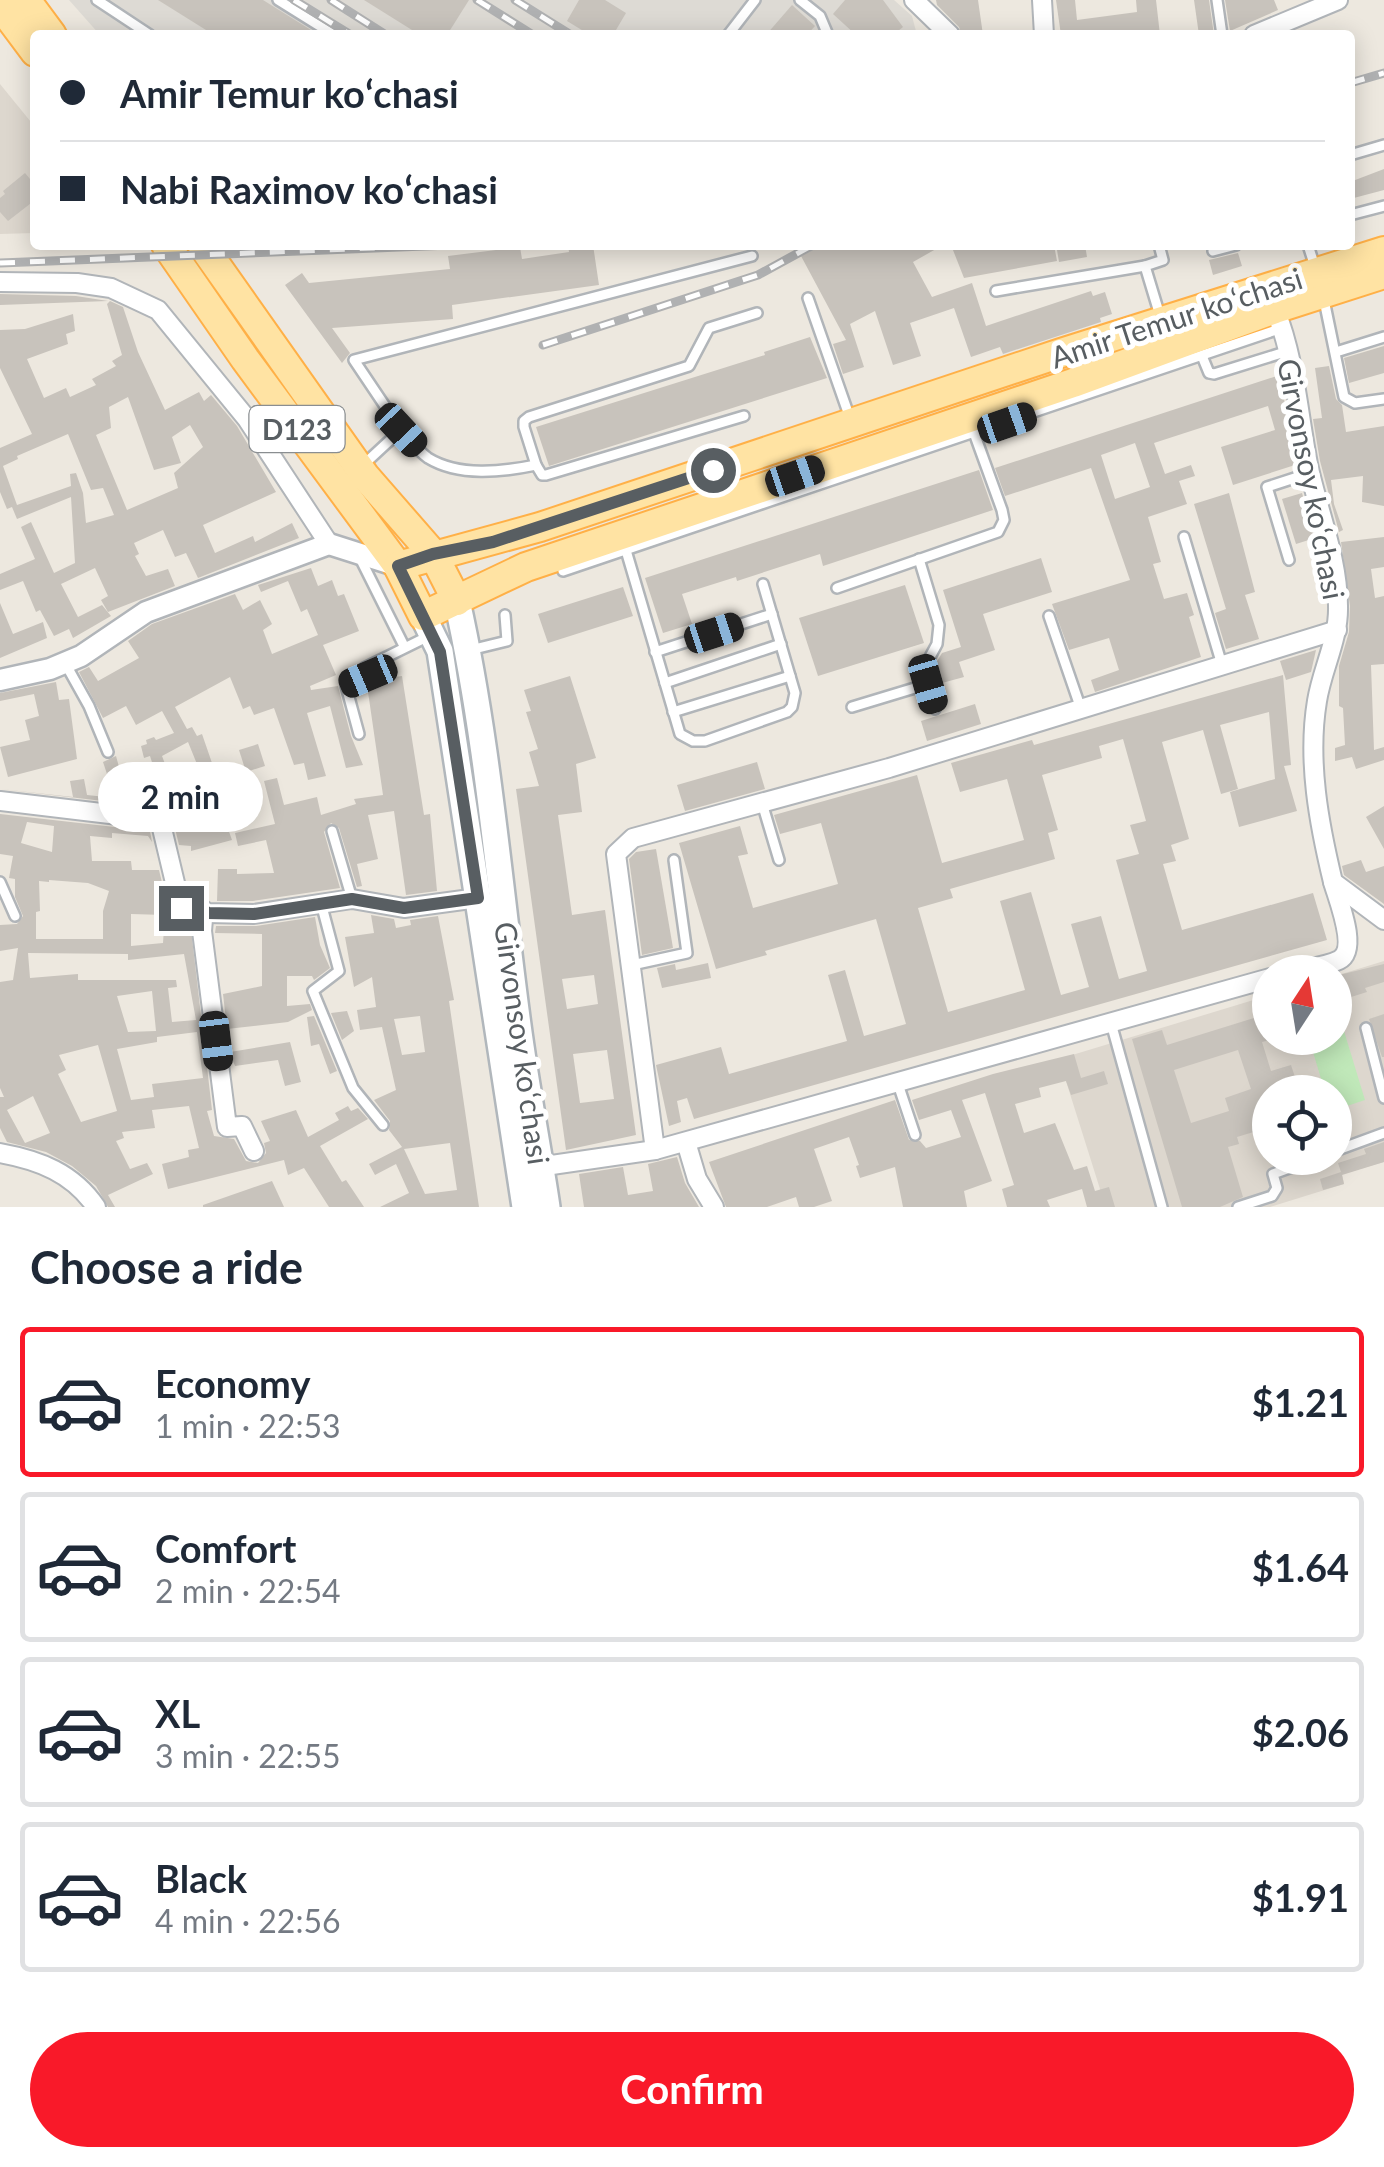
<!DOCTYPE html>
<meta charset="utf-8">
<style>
:root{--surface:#fff;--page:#f2f2f3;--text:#1f2937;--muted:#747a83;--line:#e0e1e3;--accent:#f91929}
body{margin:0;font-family:Lato,sans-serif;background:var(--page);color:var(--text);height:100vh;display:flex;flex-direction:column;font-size:38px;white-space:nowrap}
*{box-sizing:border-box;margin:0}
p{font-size:32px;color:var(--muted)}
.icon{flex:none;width:55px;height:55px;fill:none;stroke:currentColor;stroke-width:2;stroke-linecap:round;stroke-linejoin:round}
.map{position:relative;height:1207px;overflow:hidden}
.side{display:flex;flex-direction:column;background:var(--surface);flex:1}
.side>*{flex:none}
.guide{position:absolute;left:30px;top:30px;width:1325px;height:220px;border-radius:10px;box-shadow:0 5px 25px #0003;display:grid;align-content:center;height:220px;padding:0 30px;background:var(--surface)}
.needle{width:65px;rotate:12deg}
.tools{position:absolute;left:1252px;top:955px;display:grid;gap:20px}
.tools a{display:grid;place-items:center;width:100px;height:100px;border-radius:50%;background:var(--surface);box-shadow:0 5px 25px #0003;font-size:50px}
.end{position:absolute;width:45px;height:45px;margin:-22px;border:12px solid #585e62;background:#fff;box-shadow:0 0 0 5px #fff}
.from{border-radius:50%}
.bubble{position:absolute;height:70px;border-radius:35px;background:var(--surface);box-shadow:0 5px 25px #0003;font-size:32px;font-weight:700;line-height:70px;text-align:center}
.car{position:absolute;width:30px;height:60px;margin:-30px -15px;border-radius:12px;box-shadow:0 0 8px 2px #0007;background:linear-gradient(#222 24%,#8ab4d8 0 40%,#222 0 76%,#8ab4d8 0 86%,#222 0)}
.guide b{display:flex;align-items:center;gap:35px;height:95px;font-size:38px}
.guide b+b{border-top:2px solid var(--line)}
.guide i{width:25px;height:25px;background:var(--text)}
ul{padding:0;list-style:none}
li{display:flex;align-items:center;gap:30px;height:150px;margin:0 20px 15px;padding:0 10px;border:5px solid var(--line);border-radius:10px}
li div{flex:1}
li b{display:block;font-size:38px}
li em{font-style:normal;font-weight:700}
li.on{border-color:var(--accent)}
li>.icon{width:90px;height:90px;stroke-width:1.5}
h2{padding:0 30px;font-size:45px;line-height:120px}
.action{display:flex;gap:20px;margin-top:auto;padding:20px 30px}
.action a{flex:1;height:115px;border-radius:60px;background:var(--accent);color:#fff;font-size:40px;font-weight:700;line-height:115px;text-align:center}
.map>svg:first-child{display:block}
.industrial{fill:#dddad4}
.education{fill:#ddd7ce;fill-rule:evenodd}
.green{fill:#c0e8b9}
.building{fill:#c8c3bc;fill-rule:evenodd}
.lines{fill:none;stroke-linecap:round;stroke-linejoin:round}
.service-casing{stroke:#b1b5b9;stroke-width:14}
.minor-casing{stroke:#b1b5b9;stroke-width:22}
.tertiary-casing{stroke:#b1b5b9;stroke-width:25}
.secondary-casing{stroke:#b1b7bc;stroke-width:30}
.primary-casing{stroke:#ffb047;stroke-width:32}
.service{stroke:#fff;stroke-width:9}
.minor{stroke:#fff;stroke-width:18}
.tertiary{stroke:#fff;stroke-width:20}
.secondary{stroke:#fff;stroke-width:25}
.primary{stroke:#ffe3a3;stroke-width:28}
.rail-casing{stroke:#b0b1b2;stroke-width:9}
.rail{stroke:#fff;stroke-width:5;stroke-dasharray:15;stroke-linecap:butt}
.route{stroke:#585e62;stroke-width:12}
.labels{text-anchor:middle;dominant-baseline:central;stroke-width:10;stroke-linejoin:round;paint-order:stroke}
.shield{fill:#fff;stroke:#8a8e91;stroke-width:2.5}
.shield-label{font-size:28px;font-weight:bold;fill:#585e62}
.street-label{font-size:30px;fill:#585e62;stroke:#fff}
</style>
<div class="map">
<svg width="1384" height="1207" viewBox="0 0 1384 1207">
<rect width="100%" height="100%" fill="#ede8df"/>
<polygon class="industrial" points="69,0 894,0 912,16 917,35 100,35"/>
<g class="education">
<polygon points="0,84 35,127 35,233 0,234"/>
<path d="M1384,961V1162L1342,1174L1344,1184L1270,1207H1099L1100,1189L1059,1059L1270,995V1038H1335V976ZM1270,1092H1335V1158H1270Z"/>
</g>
<polygon class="green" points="1344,1031 1365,1100 1335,1110 1335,1092 1325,1092 1310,1042 1335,1038 1335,1034"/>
<g class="building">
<polygon points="158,0 263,0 319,35 214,35"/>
<polygon points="364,0 469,0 447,35 420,35"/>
<polygon points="579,0 605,0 626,13 613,35 590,35 567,21"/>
<polygon points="845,0 883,0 903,27 893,35 856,35 833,14"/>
<polygon points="936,0 978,0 983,35 962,35 959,27 937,5"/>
<polygon points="1056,0 1075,0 1077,20 1137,12 1136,0 1156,0 1160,35 1061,35"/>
<polygon points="1194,0 1209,0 1214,35 1199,35"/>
<polygon points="1225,0 1274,0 1278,10 1230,31"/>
<polygon points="792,5 815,26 807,35 766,35"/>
<polygon points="1384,169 1384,190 1350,199 1350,182"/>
<polygon points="25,173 35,185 35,200 8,221 0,212 0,198 5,194 3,191"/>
<polygon points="568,245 593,245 599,285 452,305 453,319 332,328 350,353 342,363 285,285 302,273 309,283 450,269 448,256 520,247 522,259 569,252"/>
<polygon points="822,245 943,245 913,262 932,297 972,283 986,326 1091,291 1093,296 1105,292 1112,314 1100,318 1101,322 1003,354 1000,347 971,357 954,308 910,323 921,356 893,365 875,311 850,324 864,367 843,374 833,344 846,340 801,256"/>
<polygon points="951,245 1054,245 1057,261 964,278"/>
<polygon points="1085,245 1087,257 1059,262 1057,250"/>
<polygon points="1238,253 1242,266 1213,275 1209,260"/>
<polygon points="0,294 76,296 108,301 0,305"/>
<path d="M110,301L123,307L138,352L165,410L199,392L204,401L211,395L237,426L276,492L203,525L215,553L253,536L255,542L292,523L299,538L198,578L186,553L175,557L163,530L134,543L139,554L135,556L146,576L168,569L175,586L108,612L101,600L108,596L95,568L61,584L78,617L102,605L111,616L73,638L69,629L54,636L40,610L36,612L23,581L0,590V574L35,559L21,527L31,522L54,573L75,563L71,497L17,519L12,507L7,509L0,492V448L32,434L0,368V330L25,329L73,314L75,331L66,334L68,344L27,359L44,398L66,388L70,397L96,385L92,379L116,366L112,361L122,355L107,304ZM128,397L154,470L181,463L172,437L190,425L203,447L174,473L178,488L127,510L96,435L111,428L109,407ZM68,434L91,490L103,488L114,515L86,523L83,493L76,473L70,474L71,486L17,505L3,466L18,459L17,456Z"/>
<polygon points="810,337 827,378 549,466 536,427 765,355 764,352"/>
<polygon points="1384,346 1384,373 1349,383 1344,358"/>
<polygon points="1329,366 1336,399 1342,405 1346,432 1384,426 1384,506 1362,502 1363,476 1331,480 1334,504 1343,530 1339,532 1320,461 1313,419 1322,418 1315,368"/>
<path d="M1280,375L1295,465L1233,485L1221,447L1275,430L1268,406L1154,443L1165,474L1191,465L1195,476L1179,481L1187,504L1148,517L1161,562L1153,564L1164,599L1187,593L1194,615L1189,617L1201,657L1095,692L1091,680L1119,670L1109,638L1069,650L1052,604L1130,580L1091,468L1005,496L995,468ZM1135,443L1150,487L1115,499L1101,455Z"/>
<polygon points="979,470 993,510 823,566 820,554 737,581 736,577 682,594 692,624 663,633 645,578"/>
<polygon points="1229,493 1255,592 1245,595 1259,639 1226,649 1215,613 1226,609 1194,504"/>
<polygon points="1302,493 1315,538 1296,544 1282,499"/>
<polygon points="1384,537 1384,567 1371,569 1375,598 1384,596 1384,664 1371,665 1374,750 1384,747 1384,760 1356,769 1352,757 1335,761 1335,748 1345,745 1343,708 1339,706 1339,666 1349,632 1350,606 1341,542"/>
<polygon points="1041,558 1052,592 983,614 995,650 959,662 964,677 942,683 936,663 942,653 961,647 943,590"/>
<polygon points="311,568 318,586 332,580 338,596 344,594 359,631 323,645 336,675 310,686 311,690 338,686 351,736 363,765 346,768 330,706 307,713 326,776 308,780 304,763 294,765 274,708 254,715 250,706 243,709 230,677 175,707 187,729 192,727 197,736 202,734 212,763 199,769 188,742 162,756 170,777 208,773 232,840 191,851 191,846 179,845 172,816 163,808 0,789 73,797 70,781 84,779 87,795 115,798 103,762 116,756 127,796 159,784 150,756 144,758 141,746 147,744 146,740 154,737 156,740 174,733 162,711 136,725 126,706 103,718 79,672 89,667 98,681 139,658 128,641 152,624 235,594 243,610 260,600 272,624 263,630 272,654 318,635 307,609 301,612 288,581 261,592 258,585"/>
<polygon points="905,585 924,643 818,676 799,618"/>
<polygon points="623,587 633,616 548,643 538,614"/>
<polygon points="0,603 13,634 43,622 47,638 0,658"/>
<polygon points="1316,650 1311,672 1286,680 1280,661"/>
<path d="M1283,675L1291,765L1284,766L1297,811L1239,827L1230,792L1275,779L1269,712L1220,725L1238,789L1221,794L1203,730L1162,742L1189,839L1171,845L1176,861L1163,864L1182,930L1313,893L1327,940L694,1119L687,1098L677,1101L681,1122L669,1126L656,1065L721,1047L729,1074L847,1041L828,975L845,970L864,1036L906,1024L876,919L765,951L767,955L716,969L679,843L740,826L748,854L738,856L753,908L838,884L821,823L780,834L774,815L917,775L942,863L1024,840L1007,779L960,792L951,763L1032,740L1034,745ZM1123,739L1146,821L1130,825L1139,854L1116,860L1147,971L1119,979L1101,916L1071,924L1089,987L1061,995L1031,892L1000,901L1025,990L948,1012L918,908L953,898L950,889L1055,859L1048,833L1058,830L1042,775L1102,758L1099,746Z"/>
<polygon points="402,676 424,815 430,814 437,891 406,895 394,811 368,815 378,859 357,864 362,886 357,887 339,828 331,823 324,832 340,888 253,901 217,901 218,869 237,869 237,874 274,873 266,840 238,846 235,833 275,824 264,781 277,778 284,805 317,797 321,815 356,804 354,799 383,795 367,685 375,680"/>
<path d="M570,676L596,758L576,764L582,812L558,815L572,915L605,910L636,1135L566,1150L516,789L539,786L529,752L538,749L526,712L531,711L524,690ZM594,975L598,1004L567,1009L562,979ZM607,1050L614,1099L580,1103L573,1054Z"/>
<polygon points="56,682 59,700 69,699 77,759 8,777 0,747 30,740 25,720 39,716 34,694 0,701 0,693"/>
<polygon points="975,704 981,724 927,741 921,721"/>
<polygon points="258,744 265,766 246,772 239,750"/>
<polygon points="757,762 765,789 685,811 677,785"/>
<polygon points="1384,806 1384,849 1366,817"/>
<path d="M0,814L150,831L152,842L148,836L112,833V838L90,836L92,861H131L132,870H159L169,912L174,918L190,921L212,1110L207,1111L214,1136L234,1139L246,1161L258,1163L266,1153L264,1143L270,1141L261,1121L296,1110L308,1137L339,1120L335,1113L348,1106L351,1111L358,1108L368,1119L320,1146L342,1182L346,1180L364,1207H329L304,1168L288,1175L284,1160L168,1189L162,1164L189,1157L188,1150L199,1148L189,1106L152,1110L155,1128L122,1132L124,1138L116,1141L130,1169L147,1163L153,1174L108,1195L115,1207H108L96,1186L72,1166L46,1152L7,1142L0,1128V1097H4L0,1088V982L13,980L18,948L0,951V925L17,924L23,916L15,897V879L9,878L13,856L0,854ZM27,822L54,826L52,852L21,843ZM49,880L88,883L109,891L103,911V939H36V912L40,911L39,881L49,882ZM131,914L165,915L163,943L131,946ZM28,953L128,954V960L184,954L196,1020L172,1022L168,988L177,987L176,980H78V974L30,978ZM152,991L156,1031L128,1032L117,996ZM197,1032L203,1078L152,1084L154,1097L131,1100L117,1049L157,1042V1037ZM98,1045L117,1111L81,1122L58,1074L66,1070L59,1055ZM33,1096L50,1133L25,1143L7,1110Z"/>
<polygon points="656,849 673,948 642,955 629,859 636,852"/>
<polygon points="1361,860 1366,872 1384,866 1384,904 1344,875 1342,866"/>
<path d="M371,915L394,919L396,928L411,925L410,920L438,916L454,1000L449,1001L479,1207H380L409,1193L396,1164L375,1175L369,1164L402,1147L389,1130L390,1121L374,1100L396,1090L382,1027L360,1030L357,1010L376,1007L372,977L354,987L345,937L374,933ZM420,1016L425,1052L402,1055L394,1019ZM450,1143L457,1190L425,1194L404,1149Z"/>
<polygon points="315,917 320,945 330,968 314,980 312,976 287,976 287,1006 310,1004 312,1010 288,1022 227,1029 223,994 262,986 262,934 215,933 216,926 256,926"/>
<polygon points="708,963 711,978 662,988 657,968 675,964 676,970"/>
<polygon points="1384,964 1384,982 1365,988 1367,992 1335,1002 1335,976"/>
<polygon points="347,1011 354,1031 342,1040 331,1013"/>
<path d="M1270,1013V1040L1262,1042L1271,1071L1291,1065L1300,1092H1270V1127L1237,1137L1239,1144L1228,1147L1243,1197L1220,1207H1182L1132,1039L1162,1030L1167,1045ZM1238,1050L1251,1089L1225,1098L1229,1111L1191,1123L1174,1070Z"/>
<polygon points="1384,1014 1384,1057 1382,1057 1369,1019"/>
<polygon points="314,1016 337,1071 330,1074 319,1044 311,1046 307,1017"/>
<polygon points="290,1042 301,1082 285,1086 278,1060 235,1066 231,1056 230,1052"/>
<polygon points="1074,1054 1081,1078 1104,1071 1108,1084 1071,1095 1066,1081 1039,1088 1041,1097 1015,1104 1024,1133 1055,1123 1074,1170 1087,1166 1095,1191 1109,1187 1115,1207 1087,1207 1082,1189 1047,1200 1050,1207 1007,1207 1002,1189 1014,1185 985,1093 962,1100 992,1181 964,1191 967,1207 903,1207 895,1167 860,1178 856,1166 859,1165 849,1137 814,1149 832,1201 814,1207 799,1207 796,1197 767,1207 726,1207 709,1162 895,1100 909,1140 920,1141 926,1148 961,1137 951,1110 919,1120 912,1100 993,1074"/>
<polygon points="1384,1142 1384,1162 1342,1175 1344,1184 1323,1190 1320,1179 1341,1172 1338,1163 1366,1154 1364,1149"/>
<polygon points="677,1157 685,1183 699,1207 584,1207 579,1174 623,1167 628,1195 653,1191 648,1164"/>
<polygon points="272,1181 284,1207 203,1207 203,1205"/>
</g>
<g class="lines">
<g class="service-casing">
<g id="service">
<polyline points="97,0 150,35"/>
<polyline points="278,0 334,35"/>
<polyline points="800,0 820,16 828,35"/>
<polyline points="1217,0 1222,35"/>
<polyline points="728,35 755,0"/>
<polyline points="1350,155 1384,145"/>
<polyline points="1350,215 1384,206"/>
<polyline points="1159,245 1163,260 1145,266 1161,319"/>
<polyline points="1308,245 1316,270"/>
<polyline points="1213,251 1236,245"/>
<polyline points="996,291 1145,266"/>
<polyline points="808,298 851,421"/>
<polyline points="1324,300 1344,397 1355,403 1384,399"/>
<polyline points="1336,352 1384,337"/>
<polyline points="1202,356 1209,373 1214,374 1288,351"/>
<path d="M401,430C409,439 418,451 428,458C459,477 502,472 536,465L524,427V421L529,417L689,366L709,328L757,313"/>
<polyline points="536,465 542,475 546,475 744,416"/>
<polyline points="361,467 401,430 354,360 752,256"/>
<polyline points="1184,537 1222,665"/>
<polyline points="625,547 680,734 693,741 705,741 787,712 792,707 795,693 763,584"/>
<polyline points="359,556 404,646"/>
<polyline points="919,559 939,625 937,644 924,668 935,709"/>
<polyline points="1289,560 1267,487 1310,473"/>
<polyline points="563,571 1282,328"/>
<polyline points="837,588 998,532 1004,520 1002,510 973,430"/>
<polyline points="1049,616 1081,709"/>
<polyline points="470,650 507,641 505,615"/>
<polyline points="655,652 772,614"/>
<polyline points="65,663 89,706 108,752"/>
<polyline points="665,683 781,644"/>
<polyline points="852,707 928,684"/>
<polyline points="673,712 790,676"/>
<polyline points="359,734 346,686 368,676 364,668 429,636"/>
<polyline points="762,803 779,860"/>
<polyline points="332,831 352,899"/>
<polyline points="0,882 15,916"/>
<polyline points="321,903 339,971 313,991 353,1088 383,1125"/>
<polyline points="632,965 687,953 674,860"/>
<polyline points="1111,1023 1162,1207"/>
<polyline points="1366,1028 1384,1098"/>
<polyline points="897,1081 915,1135"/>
<polyline points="1335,1151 1384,1133"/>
<polyline points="1238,1207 1272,1196 1277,1188 1273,1174 1317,1158"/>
</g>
</g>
<g class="minor-casing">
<g id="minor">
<polyline points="914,0 950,35"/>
<polyline points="1042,0 1044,35"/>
<polyline points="1254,35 1338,0"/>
<polyline points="0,282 77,283 111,288 158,310 247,419 329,544"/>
<path d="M1275,309C1295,359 1298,412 1308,464C1318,511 1338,558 1338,606C1339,639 1322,669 1317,701C1307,761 1319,824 1333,882L1384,920"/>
<polyline points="0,801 160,820 181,908 202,909 207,913 254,914 352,899 404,908 478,898"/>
<polyline points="207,913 203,919 202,931 227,1127 242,1126 254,1151"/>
<path d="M1290,972C1305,968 1325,967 1339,960C1359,950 1338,900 1333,882"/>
<polyline points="686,1142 697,1179 714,1207"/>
<polyline points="655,1150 616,854 633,838 889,768 1337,630"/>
<path d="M0,1153C39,1160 73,1173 96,1207"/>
<polyline points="531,1168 655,1150 1270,978"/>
</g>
</g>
<g class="tertiary-casing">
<polyline id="tertiary" points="0,680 50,669 81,656 146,612 329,544 398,566"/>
</g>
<g class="secondary-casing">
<g id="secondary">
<path d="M457,601C488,740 499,884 518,1025C526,1086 538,1146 547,1207"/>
<polyline points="423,616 440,651 525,1207"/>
</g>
</g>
<g class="primary-casing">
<g id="primary">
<polyline points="26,0 52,35"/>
<polyline points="0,5 35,52"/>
<polyline points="166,245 245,359 398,566 423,616 526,567 1073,383 1275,309 1384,274"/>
<polyline points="202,245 365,476 433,554 457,601"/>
<polyline points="398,566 540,527 1061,353 1384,251"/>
</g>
</g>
<use href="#service" class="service"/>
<use href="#minor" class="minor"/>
<use href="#tertiary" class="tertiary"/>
<use href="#secondary" class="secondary"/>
<use href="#primary" class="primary"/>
<g class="rail-casing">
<g id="rail">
<polyline points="294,0 351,35"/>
<polyline points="331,0 386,35"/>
<polyline points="477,0 533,35"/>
<polyline points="515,0 571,35"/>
<polyline points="1350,83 1384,73"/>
<polyline points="0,263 450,245"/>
<polyline points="543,345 758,275 813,245"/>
</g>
</g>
<use href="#rail" class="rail"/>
</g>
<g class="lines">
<polyline class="route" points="181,908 202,909 208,913 254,914 352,899 404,908 478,898 440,652 398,566 433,554 493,542 713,470"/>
</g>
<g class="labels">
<rect class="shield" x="249.5" y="406" width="95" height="46" rx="8"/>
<g class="shield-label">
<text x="297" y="429">D123</text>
</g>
<g class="street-label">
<text transform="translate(1176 317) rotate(-18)">Amir Temur koʻchasi</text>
<text transform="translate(1312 479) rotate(79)">Girvonsoy koʻchasi</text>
<text transform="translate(523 1043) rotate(82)">Girvonsoy koʻchasi</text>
</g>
</g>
</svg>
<div class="tools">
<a><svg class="needle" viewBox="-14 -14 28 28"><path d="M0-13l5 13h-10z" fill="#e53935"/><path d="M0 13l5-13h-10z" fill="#747a83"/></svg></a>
<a><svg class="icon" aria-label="locate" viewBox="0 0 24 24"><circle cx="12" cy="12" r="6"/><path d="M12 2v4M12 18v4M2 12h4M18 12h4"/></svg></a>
</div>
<i class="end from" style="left:713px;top:470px"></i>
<i class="end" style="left:181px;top:908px"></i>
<div class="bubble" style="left:98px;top:762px;width:165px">2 min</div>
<i class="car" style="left:1007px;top:423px;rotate:71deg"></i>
<i class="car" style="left:401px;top:430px;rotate:137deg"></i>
<i class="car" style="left:795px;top:476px;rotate:71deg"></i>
<i class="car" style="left:714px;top:633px;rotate:72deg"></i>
<i class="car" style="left:368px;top:676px;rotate:247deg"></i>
<i class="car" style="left:928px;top:684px;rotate:164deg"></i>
<i class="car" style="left:216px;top:1041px;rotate:173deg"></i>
<div class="guide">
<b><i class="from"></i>Amir Temur koʻchasi</b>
<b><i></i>Nabi Raximov koʻchasi</b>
</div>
</div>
<section class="side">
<h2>Choose a ride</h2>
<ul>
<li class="on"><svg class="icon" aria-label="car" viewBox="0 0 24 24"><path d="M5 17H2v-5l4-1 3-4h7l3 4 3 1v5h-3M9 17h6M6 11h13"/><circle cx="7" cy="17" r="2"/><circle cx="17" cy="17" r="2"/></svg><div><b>Economy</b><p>1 min · 22:53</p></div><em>$1.21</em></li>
<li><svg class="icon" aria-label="car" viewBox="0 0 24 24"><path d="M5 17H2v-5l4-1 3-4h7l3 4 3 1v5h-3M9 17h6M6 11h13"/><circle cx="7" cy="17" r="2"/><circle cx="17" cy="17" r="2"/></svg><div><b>Comfort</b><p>2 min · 22:54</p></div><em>$1.64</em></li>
<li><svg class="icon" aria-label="car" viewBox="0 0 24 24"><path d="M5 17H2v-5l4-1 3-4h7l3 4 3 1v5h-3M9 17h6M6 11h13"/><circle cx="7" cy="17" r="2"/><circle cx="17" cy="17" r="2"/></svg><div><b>XL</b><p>3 min · 22:55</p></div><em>$2.06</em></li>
<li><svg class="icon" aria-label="car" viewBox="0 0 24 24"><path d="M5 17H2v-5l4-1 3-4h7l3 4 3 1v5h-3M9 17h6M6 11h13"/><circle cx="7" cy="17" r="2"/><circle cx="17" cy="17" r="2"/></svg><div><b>Black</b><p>4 min · 22:56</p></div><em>$1.91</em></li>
</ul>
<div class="action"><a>Confirm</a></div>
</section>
